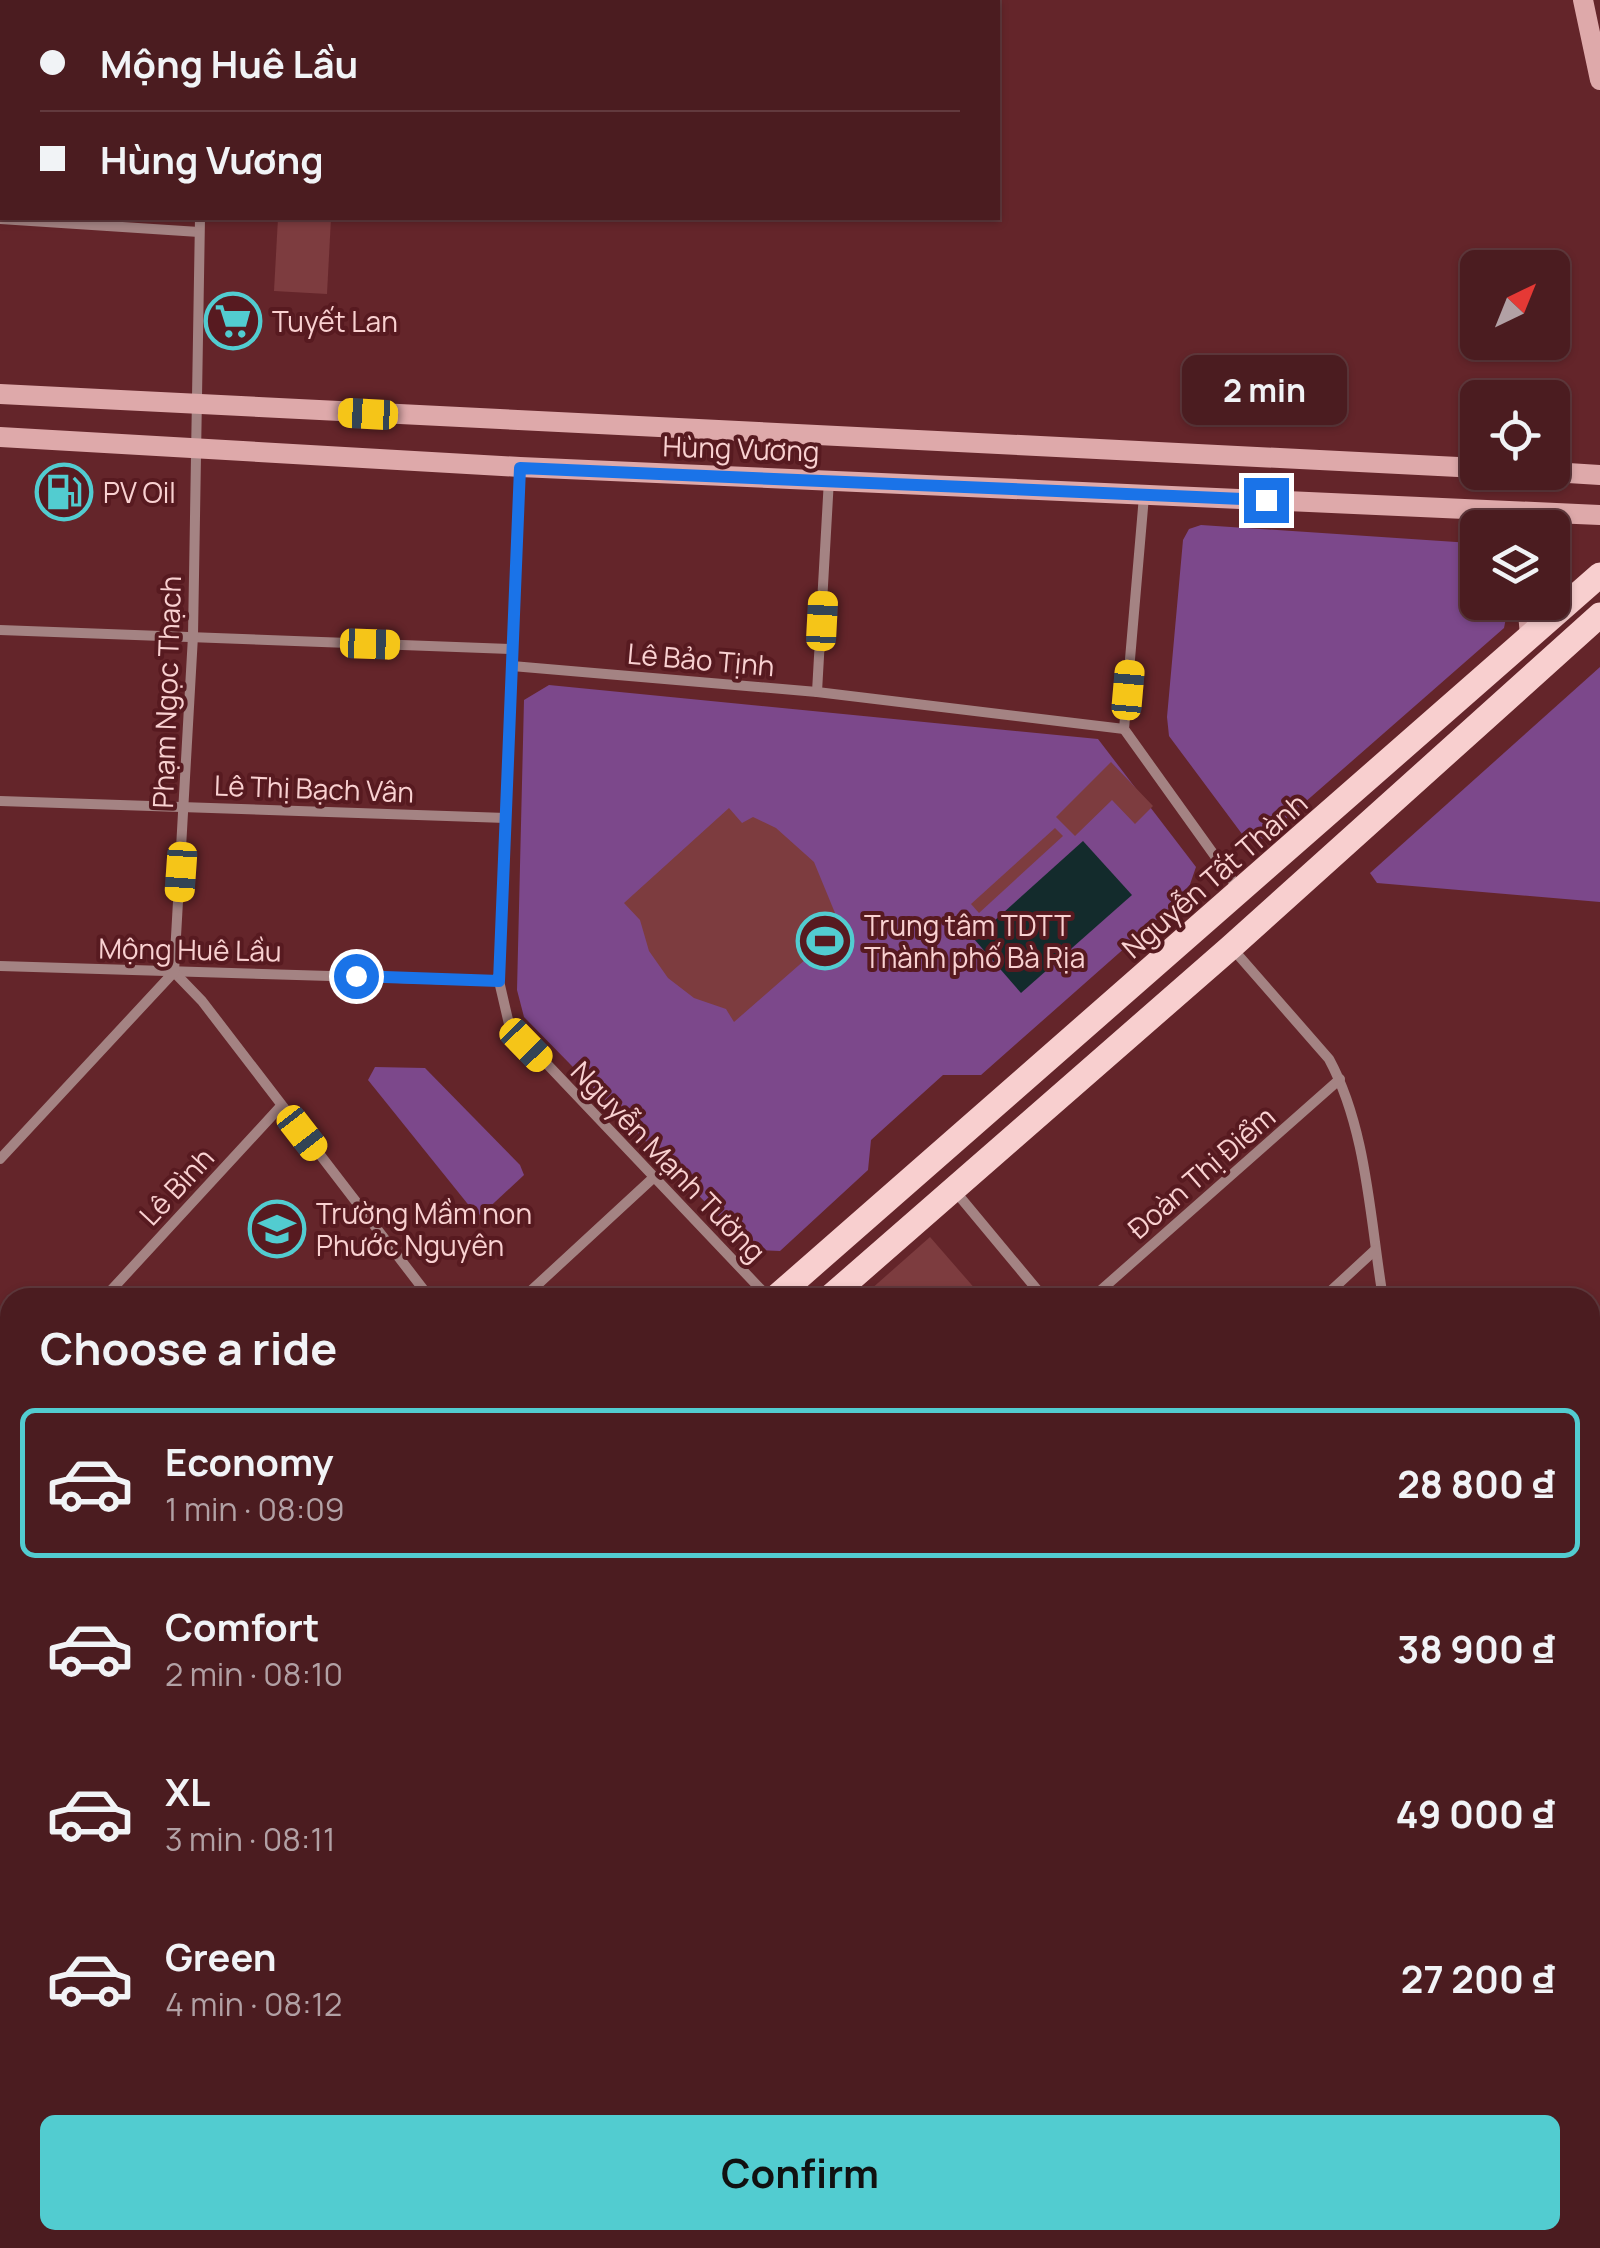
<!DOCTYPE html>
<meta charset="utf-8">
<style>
:root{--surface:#4b1c20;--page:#55292d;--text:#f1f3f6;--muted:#b2a1a5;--line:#623a3e;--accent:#52ccd0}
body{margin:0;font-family:Manrope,sans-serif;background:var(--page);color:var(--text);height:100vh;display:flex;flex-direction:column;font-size:38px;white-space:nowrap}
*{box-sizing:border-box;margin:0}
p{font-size:32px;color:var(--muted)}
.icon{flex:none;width:55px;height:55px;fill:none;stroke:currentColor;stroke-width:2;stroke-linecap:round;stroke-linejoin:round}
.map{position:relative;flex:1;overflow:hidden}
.sheet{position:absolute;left:0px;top:1288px;width:1600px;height:962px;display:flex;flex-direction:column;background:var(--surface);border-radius:30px 30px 0 0;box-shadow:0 2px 8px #0004,0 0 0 2px var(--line)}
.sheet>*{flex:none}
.guide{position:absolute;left:0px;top:0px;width:1000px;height:220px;box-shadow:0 2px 8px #0004,0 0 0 2px var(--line);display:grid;align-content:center;height:220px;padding:0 40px;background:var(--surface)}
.needle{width:65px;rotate:43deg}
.fabs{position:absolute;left:1460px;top:250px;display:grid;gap:20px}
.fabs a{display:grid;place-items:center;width:110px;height:110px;border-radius:15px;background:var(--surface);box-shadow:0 2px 8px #0004,0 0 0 2px var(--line);font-size:50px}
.end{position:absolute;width:45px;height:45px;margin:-22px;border:12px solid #1a73e8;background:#fff;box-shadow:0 0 0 5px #fff}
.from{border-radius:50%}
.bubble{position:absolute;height:70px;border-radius:15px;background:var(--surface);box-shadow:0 2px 8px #0004,0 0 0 2px var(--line);font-size:32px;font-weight:700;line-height:70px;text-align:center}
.car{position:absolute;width:30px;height:60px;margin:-30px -15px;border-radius:12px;box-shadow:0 0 8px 2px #0007;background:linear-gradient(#f5c518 24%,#345 0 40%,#f5c518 0 76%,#345 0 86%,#f5c518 0)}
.guide b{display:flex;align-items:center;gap:35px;height:95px;font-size:38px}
.guide b+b{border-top:2px solid var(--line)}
.guide i{width:25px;height:25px;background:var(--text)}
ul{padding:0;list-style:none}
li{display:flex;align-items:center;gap:30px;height:150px;margin:0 20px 15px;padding:0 20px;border:5px solid transparent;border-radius:15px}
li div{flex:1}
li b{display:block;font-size:38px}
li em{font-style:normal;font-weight:700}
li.selected{border-color:var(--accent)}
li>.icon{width:90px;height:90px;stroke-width:1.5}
h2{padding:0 40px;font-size:45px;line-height:120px}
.button{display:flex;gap:20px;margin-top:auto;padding:20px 40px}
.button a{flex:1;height:115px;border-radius:15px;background:var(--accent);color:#111;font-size:40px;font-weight:700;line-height:115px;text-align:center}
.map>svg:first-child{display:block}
.green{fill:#7c488b}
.water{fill:#132b2c}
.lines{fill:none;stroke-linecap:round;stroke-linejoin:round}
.stream{stroke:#132b2c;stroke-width:6}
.building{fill:#7d3c3f}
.minor{stroke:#a48383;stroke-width:10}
.tertiary{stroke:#a48383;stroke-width:18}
.secondary{stroke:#dea9aa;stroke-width:20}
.primary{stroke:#f8cfcf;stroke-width:25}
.route{stroke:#1a73e8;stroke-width:12}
.labels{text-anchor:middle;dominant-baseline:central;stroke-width:8;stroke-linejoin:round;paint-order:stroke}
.poi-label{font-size:28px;fill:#f9d1d1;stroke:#571a20;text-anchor:start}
.street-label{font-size:28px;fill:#f9d1d1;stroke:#571a20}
</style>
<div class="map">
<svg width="1600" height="2248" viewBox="0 0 1600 2248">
<rect width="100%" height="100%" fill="#64252a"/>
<g class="green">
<polygon points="601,0 797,0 601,2"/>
<polygon points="1201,525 1471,543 1477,548 1478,602 1509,603 1504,628 1263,839 1242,834 1169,736 1167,717 1183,540 1189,529"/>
<polygon points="1600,667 1600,902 1377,883 1370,873"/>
<polygon points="549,685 1098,739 1196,867 1187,893 981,1075 943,1075 871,1140 868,1170 780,1251 752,1250 524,1017 517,990 524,700"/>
<polygon points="375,1067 425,1068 520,1165 524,1175 481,1215 475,1213 368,1080"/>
<polygon points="478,2240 592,2240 604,2248 473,2248"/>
</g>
<polygon class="water" points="1083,841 1132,895 1021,993 974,939"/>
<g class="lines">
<polyline class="stream" points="1059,2240 1066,2248"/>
</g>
<g class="building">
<polygon points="278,218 331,218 327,294 274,291"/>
<polygon points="1111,762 1153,806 1135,824 1112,800 1075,836 1056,817"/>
<polygon points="729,808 742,823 753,817 776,828 814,862 835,913 830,921 838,931 734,1022 726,1009 694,998 668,978 649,951 640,920 624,903"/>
<polygon points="1055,828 1063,836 979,913 971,904"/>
<polygon points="930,1237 977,1291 970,1298 861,1298"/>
<polygon points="0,2158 10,2167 2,2181 7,2185 0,2191"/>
<polygon points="93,2240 172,2240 183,2248 141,2248 130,2240 130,2248 87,2248"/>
<polygon points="225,2240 277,2240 288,2248 235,2248"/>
<polygon points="365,2240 438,2240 433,2248 360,2248"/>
</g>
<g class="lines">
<g class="minor">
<polyline points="52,2 52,0"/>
<polyline points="214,2 214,0"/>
<polyline points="0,72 2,72"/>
<polyline points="0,219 199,232"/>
<polyline points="520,467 499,981 509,1024 769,1298"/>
<polyline points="1144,496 1124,729 1240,891"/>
<polyline points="0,630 513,649"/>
<polyline points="512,666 817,692 1124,729"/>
<polyline points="817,692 829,479"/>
<polyline points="0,801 506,818"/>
<path d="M1232,948L1329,1059C1367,1129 1370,1220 1383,1298"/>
<polyline points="0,966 499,981"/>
<polyline points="174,972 202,1001 430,1298"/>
<polyline points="0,1159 174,972 193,636 200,218"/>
<polyline points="955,1191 1044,1298"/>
<polyline points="104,1298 281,1106"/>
<polyline points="523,1298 652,1179"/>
<polyline points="1092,1298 1340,1079"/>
<polyline points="1323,1298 1375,1250"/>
<polyline points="0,1411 10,1400"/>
<polyline points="0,1443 10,1452"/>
<polyline points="0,1670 10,1679"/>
<polyline points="1590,1991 1600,2003"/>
<polyline points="0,2240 9,2248"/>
<polyline points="728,2240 739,2248"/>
<polyline points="841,2240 844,2248"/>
<polyline points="1030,2240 1036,2248"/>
<polyline points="1174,2240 1180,2248"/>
<polyline points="1384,2240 1391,2248"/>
<polyline points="1587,2240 1593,2248"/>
</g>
<g class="tertiary">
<polyline points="1590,1704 1600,1701"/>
<polyline points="785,2248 794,2240"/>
</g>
<g class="secondary">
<polyline points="1583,0 1600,80"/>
<polyline points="0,394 1478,468"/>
<polyline points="0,437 520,467 1600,515"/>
<polyline points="1552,472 1600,475"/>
<polyline points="1527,602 1530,635"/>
</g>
<g class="primary">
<polyline points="775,1298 1600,575"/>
<polyline points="829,1298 1231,947 1600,615"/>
<polyline points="0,1980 10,1971"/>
<polyline points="0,2026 10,2017"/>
</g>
</g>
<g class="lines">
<polyline class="route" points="356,976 499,981 520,468 1266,500"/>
</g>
<defs>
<g id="supermarket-ring" transform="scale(2.875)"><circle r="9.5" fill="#571a20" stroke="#52ccd0" stroke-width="1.5"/><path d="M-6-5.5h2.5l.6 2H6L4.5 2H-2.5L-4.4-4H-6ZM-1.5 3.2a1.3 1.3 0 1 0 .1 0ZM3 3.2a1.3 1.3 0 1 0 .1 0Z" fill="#52ccd0"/></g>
<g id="fuel-ring" transform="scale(2.875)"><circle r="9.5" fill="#571a20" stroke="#52ccd0" stroke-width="1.5"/><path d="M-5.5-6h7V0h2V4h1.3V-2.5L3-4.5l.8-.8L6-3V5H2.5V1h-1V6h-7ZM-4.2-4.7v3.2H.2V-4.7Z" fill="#52ccd0"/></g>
<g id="stadium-ring" transform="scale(2.875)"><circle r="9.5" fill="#571a20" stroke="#52ccd0" stroke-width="1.5"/><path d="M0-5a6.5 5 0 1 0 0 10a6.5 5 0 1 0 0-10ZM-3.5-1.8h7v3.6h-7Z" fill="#52ccd0"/></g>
<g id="school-ring" transform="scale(2.875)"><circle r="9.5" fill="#571a20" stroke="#52ccd0" stroke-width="1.5"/><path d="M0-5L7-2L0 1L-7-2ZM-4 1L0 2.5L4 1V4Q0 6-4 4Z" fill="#52ccd0"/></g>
</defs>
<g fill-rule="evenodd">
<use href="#supermarket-ring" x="233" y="321"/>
<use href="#fuel-ring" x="64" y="492"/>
<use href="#stadium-ring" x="825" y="941"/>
<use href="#school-ring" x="277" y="1229"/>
</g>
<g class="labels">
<g class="poi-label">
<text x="272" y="321">Tuyết Lan</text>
<text x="103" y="492">PV Oil</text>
<text x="864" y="925">Trung tâm TDTT<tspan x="864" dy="32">Thành phố Bà Rịa</tspan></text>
<text x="316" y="1213">Trường Mầm non<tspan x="316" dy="32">Phước Nguyên</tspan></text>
</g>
<g class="street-label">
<text transform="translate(741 448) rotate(2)">Hùng Vương</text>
<text transform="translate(701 659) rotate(5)">Lê Bảo Tịnh</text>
<text transform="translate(166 692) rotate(-88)">Phạm Ngọc Thạch</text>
<text transform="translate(314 788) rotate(2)">Lê Thị Bạch Vân</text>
<text transform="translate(1214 875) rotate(-41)">Nguyễn Tất Thành</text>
<text transform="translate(190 949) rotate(1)">Mộng Huê Lầu</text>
<text transform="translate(669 1161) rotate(46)">Nguyễn Mạnh Tường</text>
<text transform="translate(1201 1172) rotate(-41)">Đoàn Thị Điểm</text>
<text transform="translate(176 1186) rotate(-47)">Lê Bình</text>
</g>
</g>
</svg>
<div class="fabs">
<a><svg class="needle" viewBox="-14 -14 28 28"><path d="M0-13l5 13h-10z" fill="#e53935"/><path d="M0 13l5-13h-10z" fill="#b2a1a5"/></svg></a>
<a><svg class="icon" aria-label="locate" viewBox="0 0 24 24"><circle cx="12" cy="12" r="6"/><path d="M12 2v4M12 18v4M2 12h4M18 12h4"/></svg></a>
<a><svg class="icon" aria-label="layers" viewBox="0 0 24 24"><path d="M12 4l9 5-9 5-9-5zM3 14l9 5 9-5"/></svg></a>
</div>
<i class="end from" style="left:356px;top:976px"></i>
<i class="end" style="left:1266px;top:500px"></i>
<div class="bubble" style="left:1182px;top:355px;width:165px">2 min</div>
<i class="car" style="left:368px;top:414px;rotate:273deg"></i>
<i class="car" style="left:822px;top:621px;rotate:3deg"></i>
<i class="car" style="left:370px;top:644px;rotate:92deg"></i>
<i class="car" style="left:1128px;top:690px;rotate:5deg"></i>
<i class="car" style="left:181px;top:872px;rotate:184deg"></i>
<i class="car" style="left:526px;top:1045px;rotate:136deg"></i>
<i class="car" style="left:302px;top:1133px;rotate:142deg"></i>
<div class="guide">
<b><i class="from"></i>Mộng Huê Lầu</b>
<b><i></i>Hùng Vương</b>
</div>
<section class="sheet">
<h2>Choose a ride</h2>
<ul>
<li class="selected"><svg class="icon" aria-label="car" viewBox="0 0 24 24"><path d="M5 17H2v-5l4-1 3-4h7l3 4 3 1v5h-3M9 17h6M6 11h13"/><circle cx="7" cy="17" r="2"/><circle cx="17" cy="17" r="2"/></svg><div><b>Economy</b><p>1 min · 08:09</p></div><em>28 800 ₫</em></li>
<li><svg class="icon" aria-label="car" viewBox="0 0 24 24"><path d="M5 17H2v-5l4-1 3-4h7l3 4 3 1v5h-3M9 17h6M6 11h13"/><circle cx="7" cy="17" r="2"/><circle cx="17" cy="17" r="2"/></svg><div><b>Comfort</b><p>2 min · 08:10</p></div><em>38 900 ₫</em></li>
<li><svg class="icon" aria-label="car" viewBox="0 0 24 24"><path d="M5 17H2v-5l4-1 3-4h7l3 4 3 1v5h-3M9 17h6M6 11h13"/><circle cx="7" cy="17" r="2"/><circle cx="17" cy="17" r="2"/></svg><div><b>XL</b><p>3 min · 08:11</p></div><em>49 000 ₫</em></li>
<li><svg class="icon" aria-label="car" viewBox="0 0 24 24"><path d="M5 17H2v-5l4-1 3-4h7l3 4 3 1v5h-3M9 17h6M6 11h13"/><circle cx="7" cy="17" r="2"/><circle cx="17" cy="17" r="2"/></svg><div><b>Green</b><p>4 min · 08:12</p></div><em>27 200 ₫</em></li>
</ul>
<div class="button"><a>Confirm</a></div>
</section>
</div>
